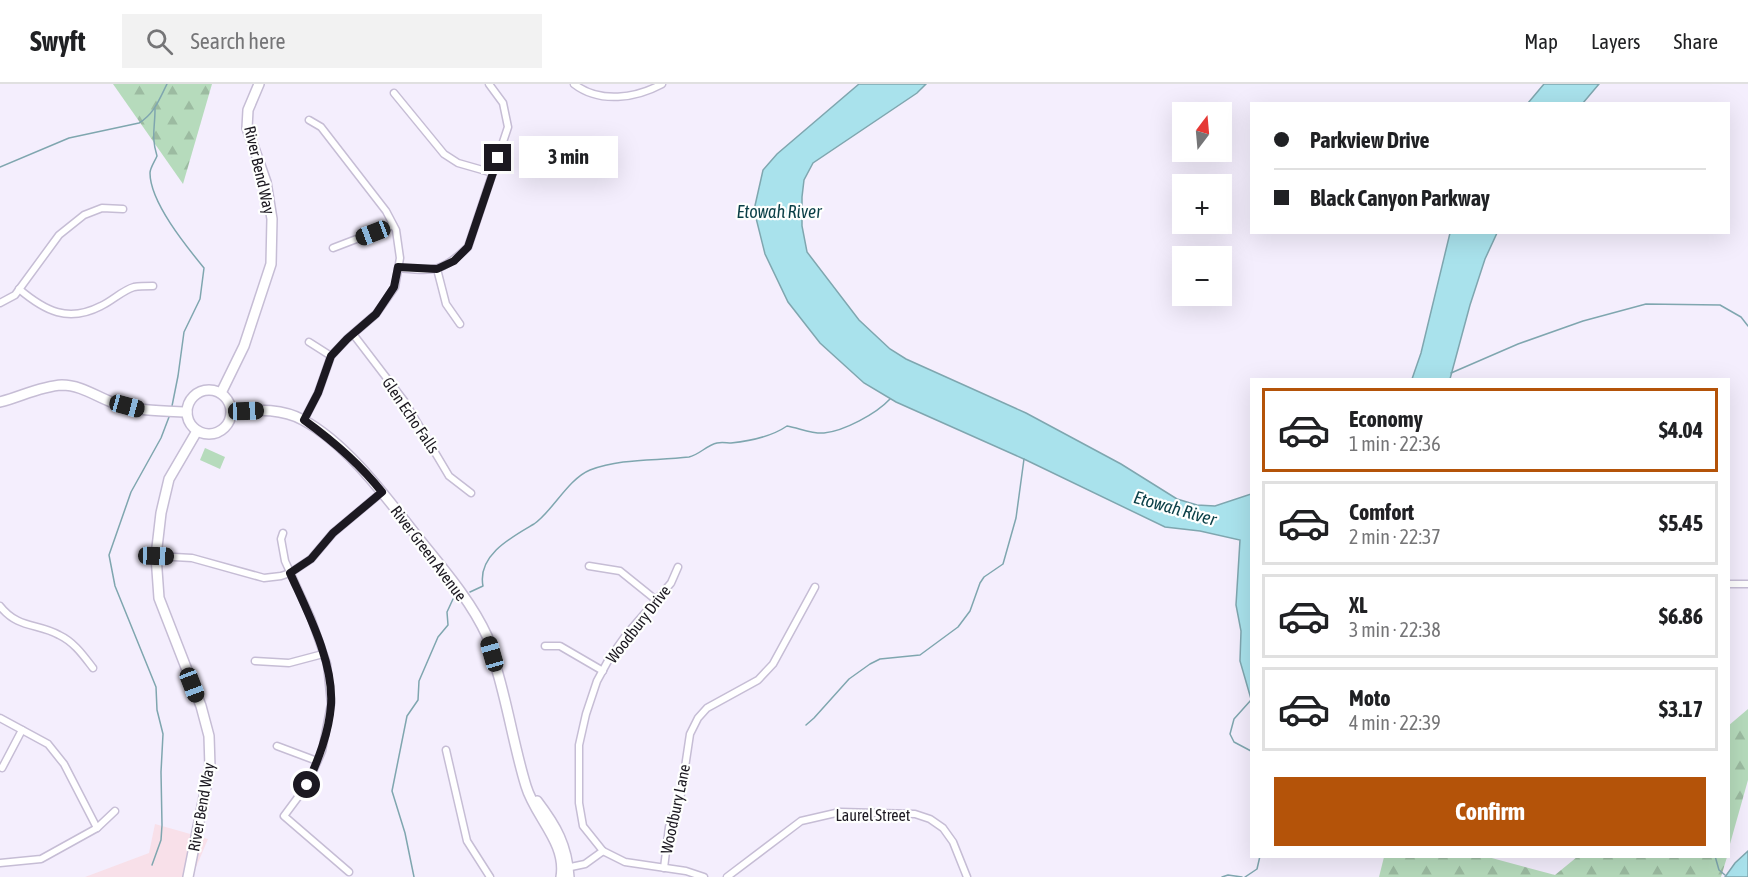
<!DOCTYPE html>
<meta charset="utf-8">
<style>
:root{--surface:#fff;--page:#f2f2f2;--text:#202124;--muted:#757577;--line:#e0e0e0;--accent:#b45309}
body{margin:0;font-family:"Asap Condensed",sans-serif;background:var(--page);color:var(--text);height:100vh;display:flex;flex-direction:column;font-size:22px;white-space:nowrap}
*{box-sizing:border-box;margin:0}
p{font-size:20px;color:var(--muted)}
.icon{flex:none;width:33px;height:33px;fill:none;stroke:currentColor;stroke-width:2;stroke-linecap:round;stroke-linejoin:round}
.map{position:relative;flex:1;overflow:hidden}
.drawer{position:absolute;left:1250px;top:294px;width:480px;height:480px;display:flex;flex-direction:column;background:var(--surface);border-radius:0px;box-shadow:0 6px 24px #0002}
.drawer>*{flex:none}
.top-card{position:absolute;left:1250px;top:18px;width:480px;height:132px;border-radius:0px;box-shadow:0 6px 24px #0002;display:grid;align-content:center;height:132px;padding:0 24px;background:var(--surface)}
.needle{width:39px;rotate:16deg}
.tools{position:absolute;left:1172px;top:18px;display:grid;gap:12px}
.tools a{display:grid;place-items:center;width:60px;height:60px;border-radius:0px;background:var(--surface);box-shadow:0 6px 24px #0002;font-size:30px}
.end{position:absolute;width:27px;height:27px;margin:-14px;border:8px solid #1c1921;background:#fff;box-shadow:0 0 0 3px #fff}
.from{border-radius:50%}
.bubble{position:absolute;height:42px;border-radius:0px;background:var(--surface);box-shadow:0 6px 24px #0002;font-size:20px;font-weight:700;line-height:42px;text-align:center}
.car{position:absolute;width:18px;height:36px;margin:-18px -9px;border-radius:8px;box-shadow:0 0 4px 2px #0007;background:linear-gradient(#222 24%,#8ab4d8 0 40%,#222 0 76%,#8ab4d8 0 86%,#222 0)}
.top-card b{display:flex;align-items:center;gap:21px;height:57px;font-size:22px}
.top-card b+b{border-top:2px solid var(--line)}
.top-card i{width:15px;height:15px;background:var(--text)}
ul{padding:10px 0 0;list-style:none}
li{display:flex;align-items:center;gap:18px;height:84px;margin:0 12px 9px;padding:0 12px;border:3px solid var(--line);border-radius:0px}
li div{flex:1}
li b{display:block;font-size:22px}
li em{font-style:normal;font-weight:700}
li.on{border-color:var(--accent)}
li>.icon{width:54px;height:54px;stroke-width:1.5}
.cta{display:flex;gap:12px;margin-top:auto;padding:12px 24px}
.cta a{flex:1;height:69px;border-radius:0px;background:var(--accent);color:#fff;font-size:24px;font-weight:700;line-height:69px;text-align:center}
header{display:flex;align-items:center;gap:36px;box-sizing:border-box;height:84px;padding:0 30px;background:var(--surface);border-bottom:2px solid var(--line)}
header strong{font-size:28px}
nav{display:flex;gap:33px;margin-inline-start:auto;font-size:21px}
.search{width:420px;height:54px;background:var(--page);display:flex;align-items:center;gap:15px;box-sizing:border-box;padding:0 21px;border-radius:0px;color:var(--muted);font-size:22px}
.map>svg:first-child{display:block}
.education{fill:#f8e0e9}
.forest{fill:url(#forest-firs)}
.pitch{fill:#b6dbbc}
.water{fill:#a9e2ec;stroke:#7fa6af;stroke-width:1.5}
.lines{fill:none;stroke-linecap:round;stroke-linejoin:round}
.stream{stroke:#7fa6af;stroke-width:1.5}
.street-casing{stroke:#c6bdd5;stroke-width:9}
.secondary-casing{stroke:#c6bdd5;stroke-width:12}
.street{stroke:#fff;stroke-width:6}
.secondary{stroke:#fff;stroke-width:9}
.route{stroke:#1c1921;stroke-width:8}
.labels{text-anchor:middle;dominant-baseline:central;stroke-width:4.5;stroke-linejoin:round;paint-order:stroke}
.street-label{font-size:16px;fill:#1c1921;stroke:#fefffe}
.water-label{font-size:18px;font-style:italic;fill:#0a3f47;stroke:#fefffe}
</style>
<header>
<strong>Swyft</strong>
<div class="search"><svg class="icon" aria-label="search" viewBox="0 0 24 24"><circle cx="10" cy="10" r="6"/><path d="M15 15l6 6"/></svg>Search here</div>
<nav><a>Map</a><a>Layers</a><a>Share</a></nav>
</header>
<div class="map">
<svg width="1748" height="793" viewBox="0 0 1748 793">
<defs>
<pattern id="forest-firs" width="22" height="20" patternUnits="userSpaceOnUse" patternTransform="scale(1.5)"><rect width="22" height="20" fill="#b6dbbc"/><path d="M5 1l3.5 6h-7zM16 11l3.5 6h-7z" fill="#9cbba1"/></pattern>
</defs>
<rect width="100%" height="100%" fill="#f4eefd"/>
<polygon class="education" points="155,740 208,755 192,793 85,793 149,769"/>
<g class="forest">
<polygon points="113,0 212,0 183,100"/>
<polygon points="1748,625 1748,696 1728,767 1728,642"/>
<polygon points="1384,773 1488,773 1555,791 1577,773 1727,773 1721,793 1379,793"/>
</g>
<polygon class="pitch" points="205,364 225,373 220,385 200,376"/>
<g class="water">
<polygon points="859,0 926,0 917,9 813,79 804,96 802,113 802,142 807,168 859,236 890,265 906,275 1026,329 1121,380 1177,415 1197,421 1215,422 1251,410 1251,615 1240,577 1241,547 1236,521 1240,456 1200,447 1165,443 1026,376 896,318 864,299 820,259 788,218 765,170 754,126 763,86 777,70"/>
<polygon points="1544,0 1599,0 1583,19 1528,19"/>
<polygon points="1450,149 1497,149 1485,175 1470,221 1450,295 1412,295 1421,269"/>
<polygon points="1748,767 1748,793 1725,793 1735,779"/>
</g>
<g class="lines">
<g class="stream">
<path d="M155,25C155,44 151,53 157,72C155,77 150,84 150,89C150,118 186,162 204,184L200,215L184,248L178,292L172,322"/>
<path d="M0,83L69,54L139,39C154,30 159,16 167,0"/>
<polyline points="1451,289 1518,260 1583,237 1646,220 1720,221 1741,233 1748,242"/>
<path d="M470,508L483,502C477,471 512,453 534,440C552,428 568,395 590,386C622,374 655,377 689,373C699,371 707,361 717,359C722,358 727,359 731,359C750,357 771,353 787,342C799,344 812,350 824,349C844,347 876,330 890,315"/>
<polyline points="1251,616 1234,635 1230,650 1234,658 1251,667"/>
<polyline points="806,641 814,634 849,595 870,580 880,575 920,571 958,543 970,527 980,499 984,493 1003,480 1016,434 1024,375"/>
<polyline points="1715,772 1719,786 1725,791"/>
<polyline points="152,781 161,756 162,741 161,688 163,650 157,626 156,603 115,502 109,471 131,408 161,354 169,333"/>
<polyline points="414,793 405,749 392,707 407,632 418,616 419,597 438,553 448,541 447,528 453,515"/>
<polyline points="1222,793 1228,791 1242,793"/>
<polyline points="1245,793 1257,785 1260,772"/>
</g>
<g class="street-casing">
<g id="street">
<path d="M574,0C600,20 636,14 662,0"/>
<polyline points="394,9 444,70 458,79 493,89"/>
<polyline points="333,164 393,141"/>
<path d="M398,184C434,187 441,189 468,163L508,43L503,19L489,0"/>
<polyline points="437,185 446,220 460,240"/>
<path d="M19,205C45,227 68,239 101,222C112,217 123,206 134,203C140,202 147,202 153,202"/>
<polyline points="0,219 15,211 59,151 84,131 102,124 123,125"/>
<polyline points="353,250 405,318 449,392 471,409"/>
<polyline points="309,258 331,272"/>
<polyline points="304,336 318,309 331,272 347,255 376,230 395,203 400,174 396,146 386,127 321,43 309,36"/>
<polyline points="283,449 281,455 285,477 311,534 327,580 331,620 322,667 307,701 284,732 349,788"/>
<polyline points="156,472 192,474 264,494 281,492 290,489 311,475 333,449 382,408"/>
<polyline points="589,482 620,487 656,516"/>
<polyline points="1728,500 1748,500"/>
<path d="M0,522C18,545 38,539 59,551C74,558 83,571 93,584"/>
<polyline points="545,562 560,562 603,587"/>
<polyline points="255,577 289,579 323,570"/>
<polyline points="0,634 48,660 64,680 97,744"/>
<polyline points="277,662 317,677"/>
<polyline points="446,666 467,757 490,793"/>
<polyline points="2,684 22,646"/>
<polyline points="603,767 583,742 579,719 579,661 586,630 597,597 609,575 626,551 671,499 678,483"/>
<polyline points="0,779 41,775 97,744 115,727"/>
<polyline points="566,784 585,780 603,767 625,778 686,787 704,793"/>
<polyline points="664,784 669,743 681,710 690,650 698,634 707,624 758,596 773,580 815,503"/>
<polyline points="727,793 801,737 840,728 915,730 930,735 943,744 953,758 967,793"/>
</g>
</g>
<g class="secondary-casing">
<g id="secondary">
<circle cx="209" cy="328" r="22"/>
<polyline points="221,309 244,262 271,180 272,135 266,98 247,44 248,26 259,0"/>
<path d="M0,318C20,313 41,302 62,301C81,301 97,313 114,319C137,327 162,327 187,328"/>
<path d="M232,327C256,326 281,324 303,336C348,360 388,416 420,456C444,486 471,517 487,552C491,562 493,573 496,583C508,622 514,663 526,702C535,733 567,759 561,793"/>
<path d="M537,717C556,742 567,761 569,793"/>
<polyline points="188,793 210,683 209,652 201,622 159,514 156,472 161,429 169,395 197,347"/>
</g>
</g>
<use href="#street" class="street"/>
<use href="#secondary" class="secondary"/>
</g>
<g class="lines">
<path class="route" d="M307,701C318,676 329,649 331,621C334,578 307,527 290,489L311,475L333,449L382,408C359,379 333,357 304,336L318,309L331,272L347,255L376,230L394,203L398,183L437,185L454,177L468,163L498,74"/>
</g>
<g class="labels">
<g class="street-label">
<text transform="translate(260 86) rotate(77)">River Bend Way</text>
<text transform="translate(411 331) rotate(56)">Glen Echo Falls</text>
<text transform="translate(429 469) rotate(53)">River Green Avenue</text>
<text transform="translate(638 540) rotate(-52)">Woodbury Drive</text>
<text transform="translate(201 723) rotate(-80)">River Bend Way</text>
<text transform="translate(675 725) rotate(-78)">Woodbury Lane</text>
<text x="873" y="731">Laurel Street</text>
</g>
<g class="water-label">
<text x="779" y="127">Etowah River</text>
<text transform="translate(1175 424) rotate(16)">Etowah River</text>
</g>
</g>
</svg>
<div class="tools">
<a><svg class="needle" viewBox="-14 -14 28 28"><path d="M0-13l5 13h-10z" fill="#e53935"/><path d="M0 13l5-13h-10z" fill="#757577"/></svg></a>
<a>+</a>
<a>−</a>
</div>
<i class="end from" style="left:307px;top:701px"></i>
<i class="end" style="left:498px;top:74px"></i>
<div class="bubble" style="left:519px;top:52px;width:99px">3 min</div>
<i class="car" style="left:373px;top:149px;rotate:249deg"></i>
<i class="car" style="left:127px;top:322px;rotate:105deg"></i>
<i class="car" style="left:246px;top:327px;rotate:88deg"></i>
<i class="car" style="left:156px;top:472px;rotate:92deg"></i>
<i class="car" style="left:492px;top:570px;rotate:344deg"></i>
<i class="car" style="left:192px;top:601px;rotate:159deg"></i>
<div class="top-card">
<b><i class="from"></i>Parkview Drive</b>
<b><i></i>Black Canyon Parkway</b>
</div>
<section class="drawer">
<ul>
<li class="on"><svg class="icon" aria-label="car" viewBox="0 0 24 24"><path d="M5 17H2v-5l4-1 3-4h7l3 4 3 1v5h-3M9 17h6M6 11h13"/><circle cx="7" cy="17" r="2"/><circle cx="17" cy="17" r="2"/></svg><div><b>Economy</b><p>1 min · 22:36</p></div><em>$4.04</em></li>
<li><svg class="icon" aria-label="car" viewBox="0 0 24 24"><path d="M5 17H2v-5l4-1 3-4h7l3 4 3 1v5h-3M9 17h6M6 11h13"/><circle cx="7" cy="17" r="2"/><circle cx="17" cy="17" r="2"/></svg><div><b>Comfort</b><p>2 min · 22:37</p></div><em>$5.45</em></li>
<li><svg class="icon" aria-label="car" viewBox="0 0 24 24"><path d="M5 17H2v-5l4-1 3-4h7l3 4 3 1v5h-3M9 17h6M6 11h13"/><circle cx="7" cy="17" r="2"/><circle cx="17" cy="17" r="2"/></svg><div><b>XL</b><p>3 min · 22:38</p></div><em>$6.86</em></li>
<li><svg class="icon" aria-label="car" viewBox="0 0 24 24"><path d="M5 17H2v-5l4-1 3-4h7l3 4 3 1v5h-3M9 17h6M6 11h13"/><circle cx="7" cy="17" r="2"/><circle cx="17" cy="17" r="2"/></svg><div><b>Moto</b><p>4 min · 22:39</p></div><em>$3.17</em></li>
</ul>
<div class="cta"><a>Confirm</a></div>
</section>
</div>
